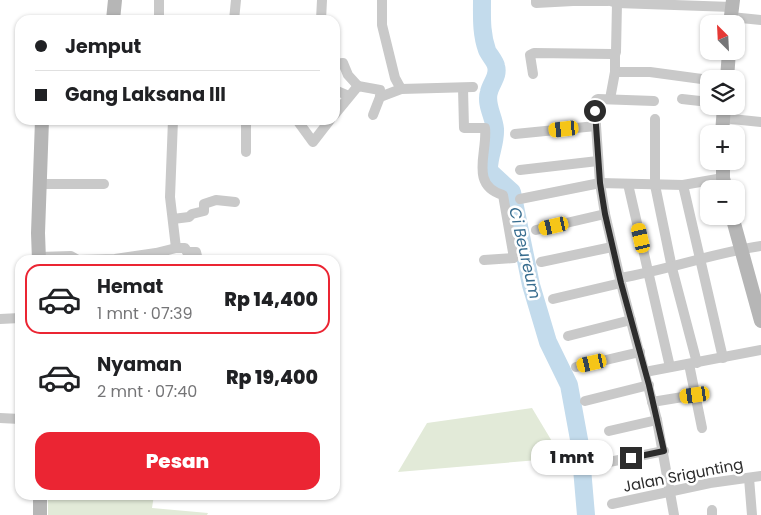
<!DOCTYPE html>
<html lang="id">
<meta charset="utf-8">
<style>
:root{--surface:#fff;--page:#f6f6f6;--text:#202124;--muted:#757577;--line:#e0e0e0;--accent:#eb2533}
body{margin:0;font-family:Poppins,sans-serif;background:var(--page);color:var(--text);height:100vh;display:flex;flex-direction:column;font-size:19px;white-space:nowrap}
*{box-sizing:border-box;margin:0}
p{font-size:16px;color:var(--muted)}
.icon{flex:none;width:28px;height:28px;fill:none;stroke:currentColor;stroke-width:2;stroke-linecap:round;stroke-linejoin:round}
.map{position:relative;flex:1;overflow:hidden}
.side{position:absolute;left:15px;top:255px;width:325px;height:245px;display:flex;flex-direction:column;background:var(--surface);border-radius:15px;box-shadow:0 1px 4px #0004}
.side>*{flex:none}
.banner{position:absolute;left:15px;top:15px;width:325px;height:110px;border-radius:15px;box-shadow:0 1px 4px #0004;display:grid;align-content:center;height:110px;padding:0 20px;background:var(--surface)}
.needle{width:32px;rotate:336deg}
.buttons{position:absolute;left:700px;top:15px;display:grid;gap:10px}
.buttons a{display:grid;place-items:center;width:45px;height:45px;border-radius:10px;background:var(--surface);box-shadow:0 1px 4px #0004;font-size:25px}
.end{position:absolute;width:22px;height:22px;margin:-11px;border:6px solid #2c2c2c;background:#fff;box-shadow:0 0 0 2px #fff}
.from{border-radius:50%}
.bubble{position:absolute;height:35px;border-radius:15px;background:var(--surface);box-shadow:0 1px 4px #0004;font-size:16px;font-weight:800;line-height:35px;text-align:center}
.car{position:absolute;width:15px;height:30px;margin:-15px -8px;border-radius:6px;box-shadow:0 0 4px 1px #0007;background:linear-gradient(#f5c518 24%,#345 0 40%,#f5c518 0 76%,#345 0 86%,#f5c518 0)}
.banner b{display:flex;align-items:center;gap:18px;height:48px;font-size:19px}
.banner b+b{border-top:1px solid var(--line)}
.banner i{width:12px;height:12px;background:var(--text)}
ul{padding:9px 0 0;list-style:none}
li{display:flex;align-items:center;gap:15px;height:70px;margin:0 10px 8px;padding:0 10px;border:2px solid transparent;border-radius:15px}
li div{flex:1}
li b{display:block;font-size:19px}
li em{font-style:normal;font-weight:800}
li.selected{border-color:var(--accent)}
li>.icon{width:45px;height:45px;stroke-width:1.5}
.button{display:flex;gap:10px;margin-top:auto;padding:10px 20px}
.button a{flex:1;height:58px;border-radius:15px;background:var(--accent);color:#fff;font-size:20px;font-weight:800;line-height:58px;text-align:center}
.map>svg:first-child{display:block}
.green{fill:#e2ead8}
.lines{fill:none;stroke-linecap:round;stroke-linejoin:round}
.river{stroke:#c3dbec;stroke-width:18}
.street{stroke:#c9c9c9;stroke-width:10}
.secondary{stroke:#b6b6b6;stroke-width:14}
.route{stroke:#2c2c2c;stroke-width:6}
.labels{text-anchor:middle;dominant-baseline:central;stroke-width:5;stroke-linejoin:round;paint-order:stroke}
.street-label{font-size:15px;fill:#2c2c2c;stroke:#fff}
.water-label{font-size:16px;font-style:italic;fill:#386d8f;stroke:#fff}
</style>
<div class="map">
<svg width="761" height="515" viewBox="0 0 761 515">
<rect width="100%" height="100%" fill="#fff"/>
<g class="green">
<polygon points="532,408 562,458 398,472 427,423"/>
<polygon points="48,495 154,495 152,508 208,513 207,515 48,515"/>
</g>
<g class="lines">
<path class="river" d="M482,0C482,17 481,33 487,50C489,55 495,61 496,66C499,76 491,83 489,92C485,104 494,117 495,129C496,144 488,157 489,171L512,192L531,285L548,342L569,385L580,445L586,515"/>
<g class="street">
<polyline points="382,0 382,25 395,78 401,89"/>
<polyline points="536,0 536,3 573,1 608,1"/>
<polyline points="607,0 617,3 732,7"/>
<polyline points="731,17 761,20"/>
<polyline points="159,20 159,0"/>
<polyline points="234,20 236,0"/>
<polyline points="321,20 322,0"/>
<polyline points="615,55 616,52 617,3"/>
<polyline points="335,64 343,63 348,75 358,86"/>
<polyline points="533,74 530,55 534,53 612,54 615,55 615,72 650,72 709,80"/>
<path d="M463,88L464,128H485C488,152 469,185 503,195L514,258L484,260"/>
<polyline points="335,90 349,96"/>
<polyline points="380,97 401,89 473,87"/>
<polyline points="610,99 615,72"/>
<polyline points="682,99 709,102"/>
<polyline points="654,101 598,99 596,100 595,111 600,183 605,214 621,283 657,420 674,515"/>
<polyline points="335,114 358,86 380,90 380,97 373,115"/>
<polyline points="722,118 761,122"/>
<polyline points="655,119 655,185 672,268 697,363"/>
<polyline points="173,120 170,197 176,248 185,248 187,252 196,252 198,260"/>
<polyline points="297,120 313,142 330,120"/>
<polyline points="515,134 596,126"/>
<polyline points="246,152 246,120"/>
<polyline points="520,170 598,161"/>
<polyline points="41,184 104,184"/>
<polyline points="628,184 670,367"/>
<polyline points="683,185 723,358"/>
<polyline points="520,199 600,183 683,185 723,178"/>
<polyline points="173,219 189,217 192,214 204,211 204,204 216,200 235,202"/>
<polyline points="536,230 605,214"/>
<polyline points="39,257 71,256 78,260 115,259 156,253 176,248"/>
<polyline points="541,262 612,247"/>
<path d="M620,278C667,270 713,253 761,246"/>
<polyline points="553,299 621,283"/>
<polyline points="0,319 20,318"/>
<polyline points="568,336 631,320"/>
<polyline points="689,364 702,428"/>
<polyline points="576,367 640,352"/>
<polyline points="645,372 761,350"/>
<polyline points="585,401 649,385"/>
<polyline points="652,402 695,395"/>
<polyline points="0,418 20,419"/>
<polyline points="609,431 657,420"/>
<polyline points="599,464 664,451"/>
<polyline points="749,478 752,515"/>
<polyline points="612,504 710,483 761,476"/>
<polyline points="712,510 712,515"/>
</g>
<g class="secondary">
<polyline points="113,20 115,0"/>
<polyline points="730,24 733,0"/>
<polyline points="727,79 729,51"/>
<polyline points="722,134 724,106"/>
<polyline points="723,161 723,178 726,189"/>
<polyline points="732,216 761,321"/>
<polyline points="39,260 38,233 42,120"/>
<polyline points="40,515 40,495"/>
</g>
</g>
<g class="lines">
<polyline class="route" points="595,111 600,183 605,214 621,283 649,385 664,451 631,458"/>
</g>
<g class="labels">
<g class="street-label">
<text transform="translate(683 475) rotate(-11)">Jalan Srigunting</text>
</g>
<g class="water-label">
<text transform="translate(525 253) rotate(77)">Ci Beureum</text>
</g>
</g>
</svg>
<div class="buttons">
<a><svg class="needle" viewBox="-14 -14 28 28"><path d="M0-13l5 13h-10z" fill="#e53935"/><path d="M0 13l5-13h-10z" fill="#757577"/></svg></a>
<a><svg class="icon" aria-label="layers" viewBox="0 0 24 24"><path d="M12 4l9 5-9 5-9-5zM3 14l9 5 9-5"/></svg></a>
<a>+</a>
<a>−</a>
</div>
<i class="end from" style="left:595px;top:111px"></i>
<i class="end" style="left:631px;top:458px"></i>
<div class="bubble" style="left:531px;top:440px;width:82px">1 mnt</div>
<i class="car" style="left:564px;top:129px;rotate:264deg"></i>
<i class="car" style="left:554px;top:226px;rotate:257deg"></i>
<i class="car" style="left:641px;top:238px;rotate:347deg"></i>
<i class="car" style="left:592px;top:363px;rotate:257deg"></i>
<i class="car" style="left:695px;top:395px;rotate:262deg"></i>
<div class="banner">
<b><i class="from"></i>Jemput</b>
<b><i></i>Gang Laksana III</b>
</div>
<section class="side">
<ul>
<li class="selected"><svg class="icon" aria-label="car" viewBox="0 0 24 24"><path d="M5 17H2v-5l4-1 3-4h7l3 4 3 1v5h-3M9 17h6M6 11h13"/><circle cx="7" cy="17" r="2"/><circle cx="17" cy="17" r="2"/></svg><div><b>Hemat</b><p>1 mnt · 07:39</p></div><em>Rp 14,400</em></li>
<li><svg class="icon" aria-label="car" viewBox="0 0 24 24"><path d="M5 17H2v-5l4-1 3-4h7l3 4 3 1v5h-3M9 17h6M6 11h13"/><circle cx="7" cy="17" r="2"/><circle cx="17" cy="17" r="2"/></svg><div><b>Nyaman</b><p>2 mnt · 07:40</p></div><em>Rp 19,400</em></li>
</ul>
<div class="button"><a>Pesan</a></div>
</section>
</div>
